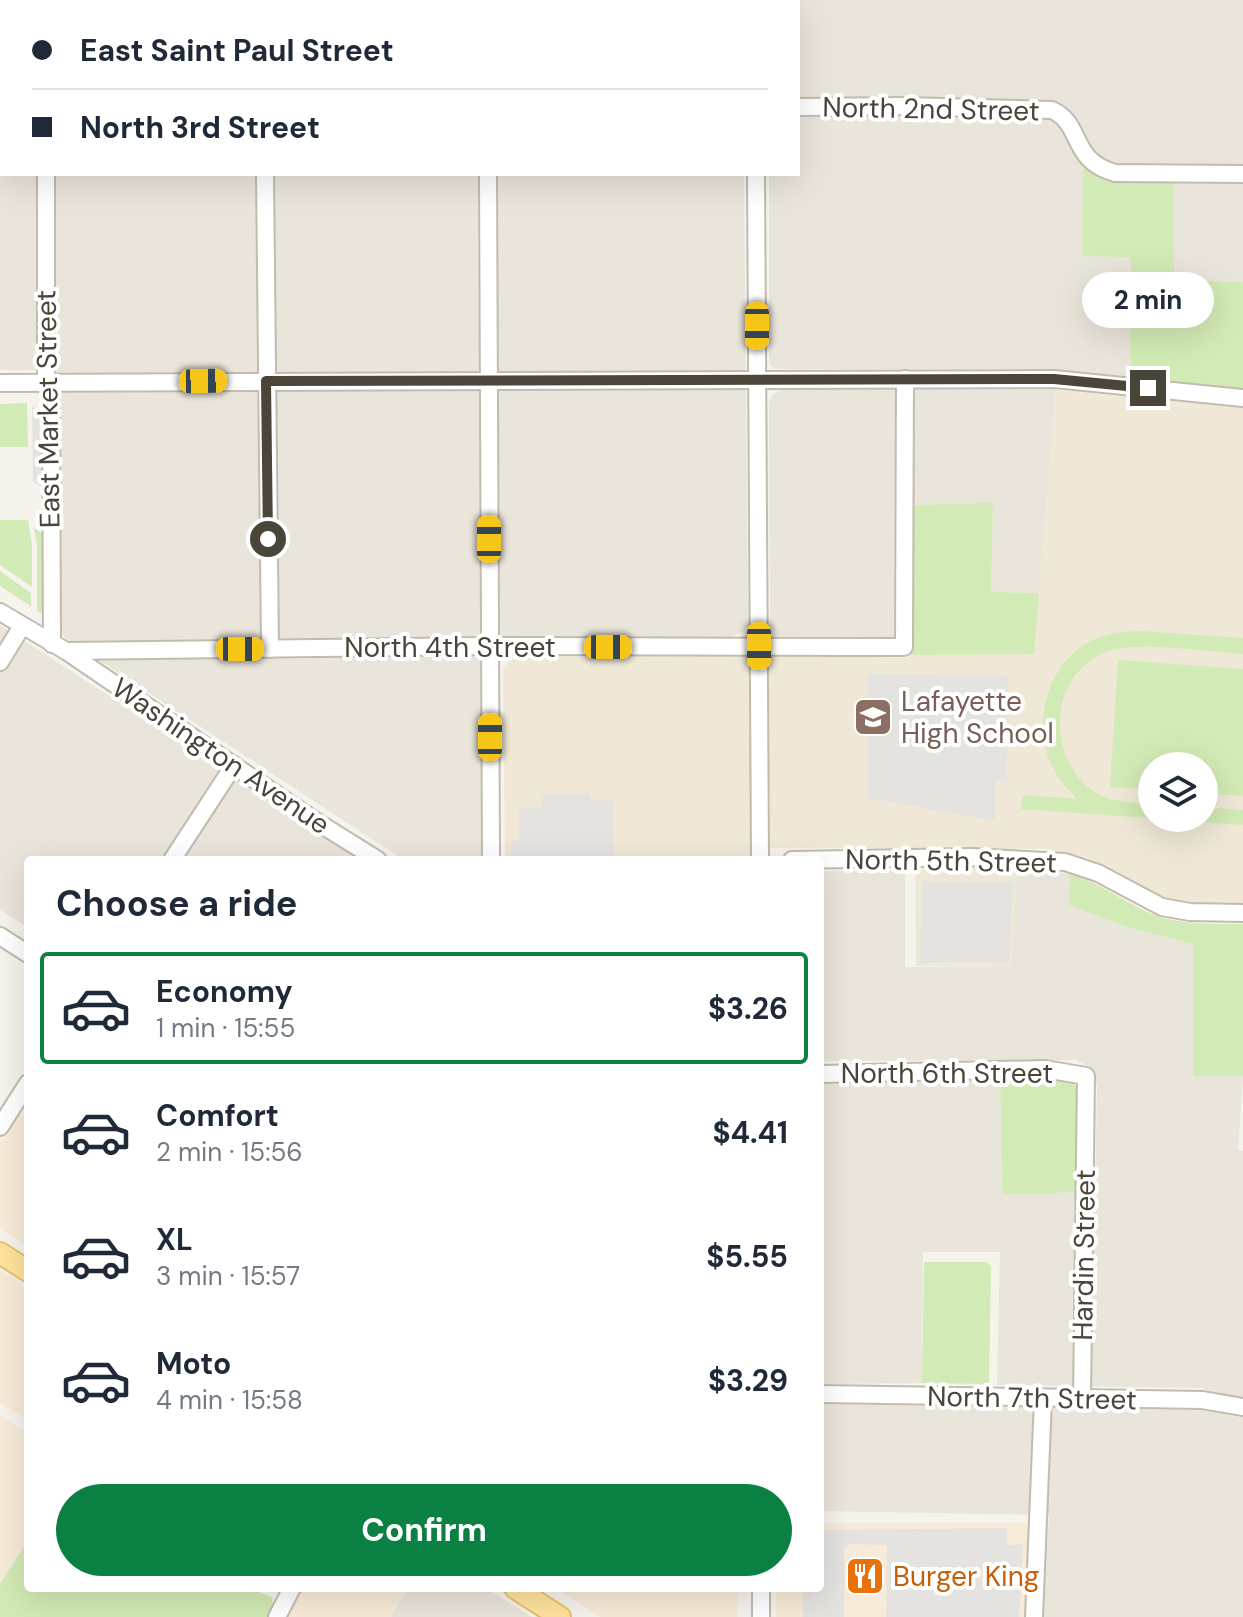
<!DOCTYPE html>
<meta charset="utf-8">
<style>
:root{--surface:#fff;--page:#f2f2f3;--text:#1f2937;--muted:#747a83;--line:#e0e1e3;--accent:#0b8043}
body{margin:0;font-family:"DM Sans",sans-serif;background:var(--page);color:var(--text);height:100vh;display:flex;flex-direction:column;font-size:30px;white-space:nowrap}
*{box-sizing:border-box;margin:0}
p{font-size:26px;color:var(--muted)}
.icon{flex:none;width:44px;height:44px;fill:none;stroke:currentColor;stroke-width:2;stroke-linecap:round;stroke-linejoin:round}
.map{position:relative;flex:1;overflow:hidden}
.side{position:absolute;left:24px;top:856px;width:800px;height:736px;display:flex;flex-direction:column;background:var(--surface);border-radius:8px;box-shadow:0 8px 32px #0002}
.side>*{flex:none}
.banner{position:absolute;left:0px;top:0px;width:800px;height:176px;box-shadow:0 8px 32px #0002;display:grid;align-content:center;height:176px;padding:0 32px;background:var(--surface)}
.tools{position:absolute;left:1138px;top:752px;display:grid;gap:16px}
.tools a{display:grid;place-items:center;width:80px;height:80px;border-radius:50%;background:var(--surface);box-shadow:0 8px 32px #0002;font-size:40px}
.end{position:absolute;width:36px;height:36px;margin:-18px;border:10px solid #4b4439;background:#fff;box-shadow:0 0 0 4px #fff}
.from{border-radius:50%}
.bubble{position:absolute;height:56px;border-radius:28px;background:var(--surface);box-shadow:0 8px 32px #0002;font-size:26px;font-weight:700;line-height:56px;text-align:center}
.car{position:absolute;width:24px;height:48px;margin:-24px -12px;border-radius:10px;box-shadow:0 0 6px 2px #0007;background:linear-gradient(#f5c518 24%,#345 0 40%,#f5c518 0 76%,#345 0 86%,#f5c518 0)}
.banner b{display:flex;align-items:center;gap:28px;height:76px;font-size:30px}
.banner b+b{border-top:2px solid var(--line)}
.banner i{width:20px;height:20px;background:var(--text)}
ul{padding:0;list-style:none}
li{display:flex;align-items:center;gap:24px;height:112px;margin:0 16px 12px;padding:0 16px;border:4px solid transparent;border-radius:8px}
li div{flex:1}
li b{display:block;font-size:30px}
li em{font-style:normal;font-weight:700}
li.on{border-color:var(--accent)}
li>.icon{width:72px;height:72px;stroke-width:1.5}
h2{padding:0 32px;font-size:36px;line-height:96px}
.cta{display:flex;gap:16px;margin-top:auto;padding:16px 32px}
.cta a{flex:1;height:92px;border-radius:48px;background:var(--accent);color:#fff;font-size:32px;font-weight:700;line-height:92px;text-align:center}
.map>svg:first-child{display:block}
.residential{fill:#eae5da}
.commercial{fill:#f7ead8}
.education{fill:#efe8d6;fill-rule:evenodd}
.green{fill:#d2eab5}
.parking{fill:#e5e3e0}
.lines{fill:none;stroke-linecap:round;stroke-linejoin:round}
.minor-casing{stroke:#c2bbae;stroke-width:20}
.major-casing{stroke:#e6c16a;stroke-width:24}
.minor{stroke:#fff;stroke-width:16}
.major{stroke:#ffe39c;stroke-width:20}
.route{stroke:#4b4439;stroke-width:10}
.labels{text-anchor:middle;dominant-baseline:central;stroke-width:8;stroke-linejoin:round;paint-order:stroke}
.street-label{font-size:28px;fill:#4b4439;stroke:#fff}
.education-label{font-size:28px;fill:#785e54;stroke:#fff;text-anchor:start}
.food-label{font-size:28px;fill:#c56008;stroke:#fff;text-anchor:start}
</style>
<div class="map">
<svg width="1243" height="1617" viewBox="0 0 1243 1617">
<rect width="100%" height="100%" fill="#f6f3ec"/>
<g class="residential">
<polygon points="0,0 742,0 2,2 2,174 744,174 748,625 743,632 730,637 480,637 482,860 404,860 65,638 59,628 56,370 0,370"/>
<polygon points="770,0 1243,0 1243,282 1174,280 1112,179 1093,174 1083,164 1131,257 1130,378 1013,369 775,369 770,365 769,357 769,174 798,174 798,2"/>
<polygon points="796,389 1056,390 1039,593 991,592 993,504 900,505 898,637 774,636 770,631 769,403 772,395 780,390"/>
<polygon points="0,625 362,860 28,860 28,928 0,910"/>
<polygon points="1017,869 1054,871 1070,874 1070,905 1130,928 1193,944 1193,1076 1243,1076 1238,1150 1243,1151 1243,1617 1043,1617 1049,1515 820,1511 820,1404 1201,1410 1204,1388 997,1385 1000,1252 923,1252 922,1383 820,1384 820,1084 1000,1079 1002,1193 1095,1191 1097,1087 1093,1073 1086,1065 1075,1060 820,1061 820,871 905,871 905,967 1011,966"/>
<polygon points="408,1588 486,1588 532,1617 391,1617"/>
</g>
<g class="commercial">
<polygon points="20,1115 28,1120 28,1246 0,1228 0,1144"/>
<polygon points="0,1270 28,1289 28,1420 0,1403"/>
<polygon points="0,1416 28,1433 28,1540 0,1584"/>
<polygon points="820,1523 1032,1523 1027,1617 776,1617 776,1588 820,1588"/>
<polygon points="302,1588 408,1588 391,1617 289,1617"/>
<polygon points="557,1588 738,1588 737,1617 601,1617"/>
</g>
<path class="education" d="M1056,390L1243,408V904H1199L1176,900L1156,895L1117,871L1088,858L1047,849H1018L1012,966H916L915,848H750L749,860H505L503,668L510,660L524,657L1033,654ZM1152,766H1204V818H1152Z"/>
<g class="green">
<path d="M1083,163C1105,186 1143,179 1174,179V280L1243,282V389L1130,378L1131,257L1082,256Z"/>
<polygon points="27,403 28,447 0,447 0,404"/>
<polygon points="993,503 991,592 1039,593 1034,654 910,655 909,505"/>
<polygon points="0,520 28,520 32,545 32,587 0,565"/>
<polygon points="34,528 46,536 46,615 37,611 37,545"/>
<polygon points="0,571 31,593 31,606 0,586"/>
<path d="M1141,631L1243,638V654C1208,652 1141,641 1109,651C1047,672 1044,762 1098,794C1114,803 1134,802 1152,804V818H1204V807L1243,810V825L1021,809L1023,795L1077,799C1069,790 1060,781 1054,770C1031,728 1045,668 1087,643C1103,634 1122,631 1141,631Z"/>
<polygon points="1118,660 1243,669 1243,796 1204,793 1204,766 1152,766 1152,789 1110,787"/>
<path d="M1070,874C1099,883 1122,900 1149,913C1177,925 1213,924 1243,924V1076H1193V944L1130,928L1069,905Z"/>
<polygon points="1035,1077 1059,1079 1074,1083 1079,1092 1078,1192 1002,1194 1000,1079"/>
<polygon points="924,1262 986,1262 991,1266 989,1384 922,1383"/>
<polygon points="28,1540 28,1588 247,1588 272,1597 273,1605 267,1617 0,1617 0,1584"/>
</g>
<g class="parking">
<polygon points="32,406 45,414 45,489 33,482"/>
<polygon points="868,674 1008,676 1007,781 995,781 995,821 868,798"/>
<polygon points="591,793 591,801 613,800 613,859 511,860 512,842 517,841 519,837 519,809 541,807 541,794"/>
<polygon points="922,881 1013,882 1009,962 920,963"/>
<polygon points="1007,1528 1007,1545 1023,1544 1019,1617 886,1617 887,1545 850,1544 844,1549 844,1617 803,1617 803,1588 820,1588 820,1530"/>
</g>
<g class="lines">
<g class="minor-casing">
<g id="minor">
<polyline points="44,0 44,2"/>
<polyline points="487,0 487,2"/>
<polyline points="755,0 755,2"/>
<polyline points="265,2 265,0"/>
<path d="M798,107L905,106L1052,110C1084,125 1069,160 1115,173L1243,174"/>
<polyline points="0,111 2,111"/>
<polyline points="46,174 46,383 51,400 52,644"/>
<polyline points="265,174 270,649"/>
<polyline points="488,174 491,860"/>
<polyline points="756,174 760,860"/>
<polyline points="0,383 1054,379 1243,398"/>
<polyline points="0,612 66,651 490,646 904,647 905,379"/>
<polyline points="66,651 314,820 378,860"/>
<polyline points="0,662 22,626"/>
<polyline points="172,860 234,765"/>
<polyline points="792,860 970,857 1065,862 1098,873 1162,907 1190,912 1243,913"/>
<polyline points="0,936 28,954"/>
<polyline points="820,1074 1045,1069 1086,1076 1082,1399"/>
<polyline points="0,1127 28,1083"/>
<polyline points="820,1394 1202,1400 1243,1407"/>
<polyline points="761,1588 761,1617"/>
<polyline points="277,1617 292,1588"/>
<polyline points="1034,1617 1043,1399"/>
</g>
</g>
<g class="major-casing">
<g id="major">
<polyline points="0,1253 28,1271"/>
<polyline points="515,1588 560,1617"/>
</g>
</g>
<use href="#minor" class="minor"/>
<use href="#major" class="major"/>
</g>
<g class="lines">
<polyline class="route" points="268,539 266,381 1054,379 1148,388"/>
</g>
<defs>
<g id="school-square" transform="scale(2)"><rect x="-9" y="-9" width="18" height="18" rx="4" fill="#8d6e63" stroke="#fff"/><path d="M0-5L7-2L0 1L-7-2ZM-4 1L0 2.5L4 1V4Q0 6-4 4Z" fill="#fff"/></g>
<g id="restaurant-square" transform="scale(2)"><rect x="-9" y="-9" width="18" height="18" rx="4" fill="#e8710a" stroke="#fff"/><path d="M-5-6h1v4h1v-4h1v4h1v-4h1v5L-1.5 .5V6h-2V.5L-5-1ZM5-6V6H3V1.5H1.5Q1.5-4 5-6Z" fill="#fff"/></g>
</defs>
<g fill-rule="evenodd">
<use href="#school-square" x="873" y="717"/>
<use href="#restaurant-square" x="865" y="1576"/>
</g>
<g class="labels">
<g class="street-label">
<text transform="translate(931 109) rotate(1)">North 2nd Street</text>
<text transform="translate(48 409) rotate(-91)">East Market Street</text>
<text x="450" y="647">North 4th Street</text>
<text transform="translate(221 756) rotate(34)">Washington Avenue</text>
<text transform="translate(951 861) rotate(1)">North 5th Street</text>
<text x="947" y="1073">North 6th Street</text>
<text transform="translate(1084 1255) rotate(-89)">Hardin Street</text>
<text transform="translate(1032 1398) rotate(1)">North 7th Street</text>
</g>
<g class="education-label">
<text x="901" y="701">Lafayette<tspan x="901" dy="32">High School</tspan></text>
</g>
<g class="food-label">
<text x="893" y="1576">Burger King</text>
</g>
</g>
</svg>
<div class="tools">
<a><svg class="icon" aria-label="layers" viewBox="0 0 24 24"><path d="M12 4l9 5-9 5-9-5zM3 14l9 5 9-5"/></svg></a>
</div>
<i class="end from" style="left:268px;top:539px"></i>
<i class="end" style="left:1148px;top:388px"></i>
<div class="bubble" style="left:1082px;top:272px;width:132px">2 min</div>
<i class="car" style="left:757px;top:326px;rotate:180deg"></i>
<i class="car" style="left:203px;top:381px;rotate:89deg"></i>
<i class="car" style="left:489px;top:539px;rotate:0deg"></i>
<i class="car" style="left:759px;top:646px;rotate:180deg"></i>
<i class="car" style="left:608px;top:647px;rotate:90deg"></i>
<i class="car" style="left:240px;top:649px;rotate:90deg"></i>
<i class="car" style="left:490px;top:737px;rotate:0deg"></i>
<div class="banner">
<b><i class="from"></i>East Saint Paul Street</b>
<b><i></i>North 3rd Street</b>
</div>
<section class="side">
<h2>Choose a ride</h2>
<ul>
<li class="on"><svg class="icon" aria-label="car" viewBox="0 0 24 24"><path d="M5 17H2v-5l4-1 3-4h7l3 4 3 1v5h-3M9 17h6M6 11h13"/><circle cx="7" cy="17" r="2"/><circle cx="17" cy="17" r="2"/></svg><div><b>Economy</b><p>1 min · 15:55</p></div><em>$3.26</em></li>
<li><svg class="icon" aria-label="car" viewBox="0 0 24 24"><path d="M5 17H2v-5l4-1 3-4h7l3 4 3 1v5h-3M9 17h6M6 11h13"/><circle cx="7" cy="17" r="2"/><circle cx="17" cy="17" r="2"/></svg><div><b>Comfort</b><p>2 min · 15:56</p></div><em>$4.41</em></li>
<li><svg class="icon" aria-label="car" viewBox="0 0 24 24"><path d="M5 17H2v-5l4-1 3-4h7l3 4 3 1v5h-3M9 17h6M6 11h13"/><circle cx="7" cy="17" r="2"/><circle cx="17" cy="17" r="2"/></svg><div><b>XL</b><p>3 min · 15:57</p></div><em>$5.55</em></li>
<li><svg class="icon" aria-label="car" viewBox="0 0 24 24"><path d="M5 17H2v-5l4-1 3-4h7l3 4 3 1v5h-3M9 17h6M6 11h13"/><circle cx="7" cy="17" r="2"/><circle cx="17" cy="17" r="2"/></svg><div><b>Moto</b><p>4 min · 15:58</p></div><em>$3.29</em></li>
</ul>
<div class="cta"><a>Confirm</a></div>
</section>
</div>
